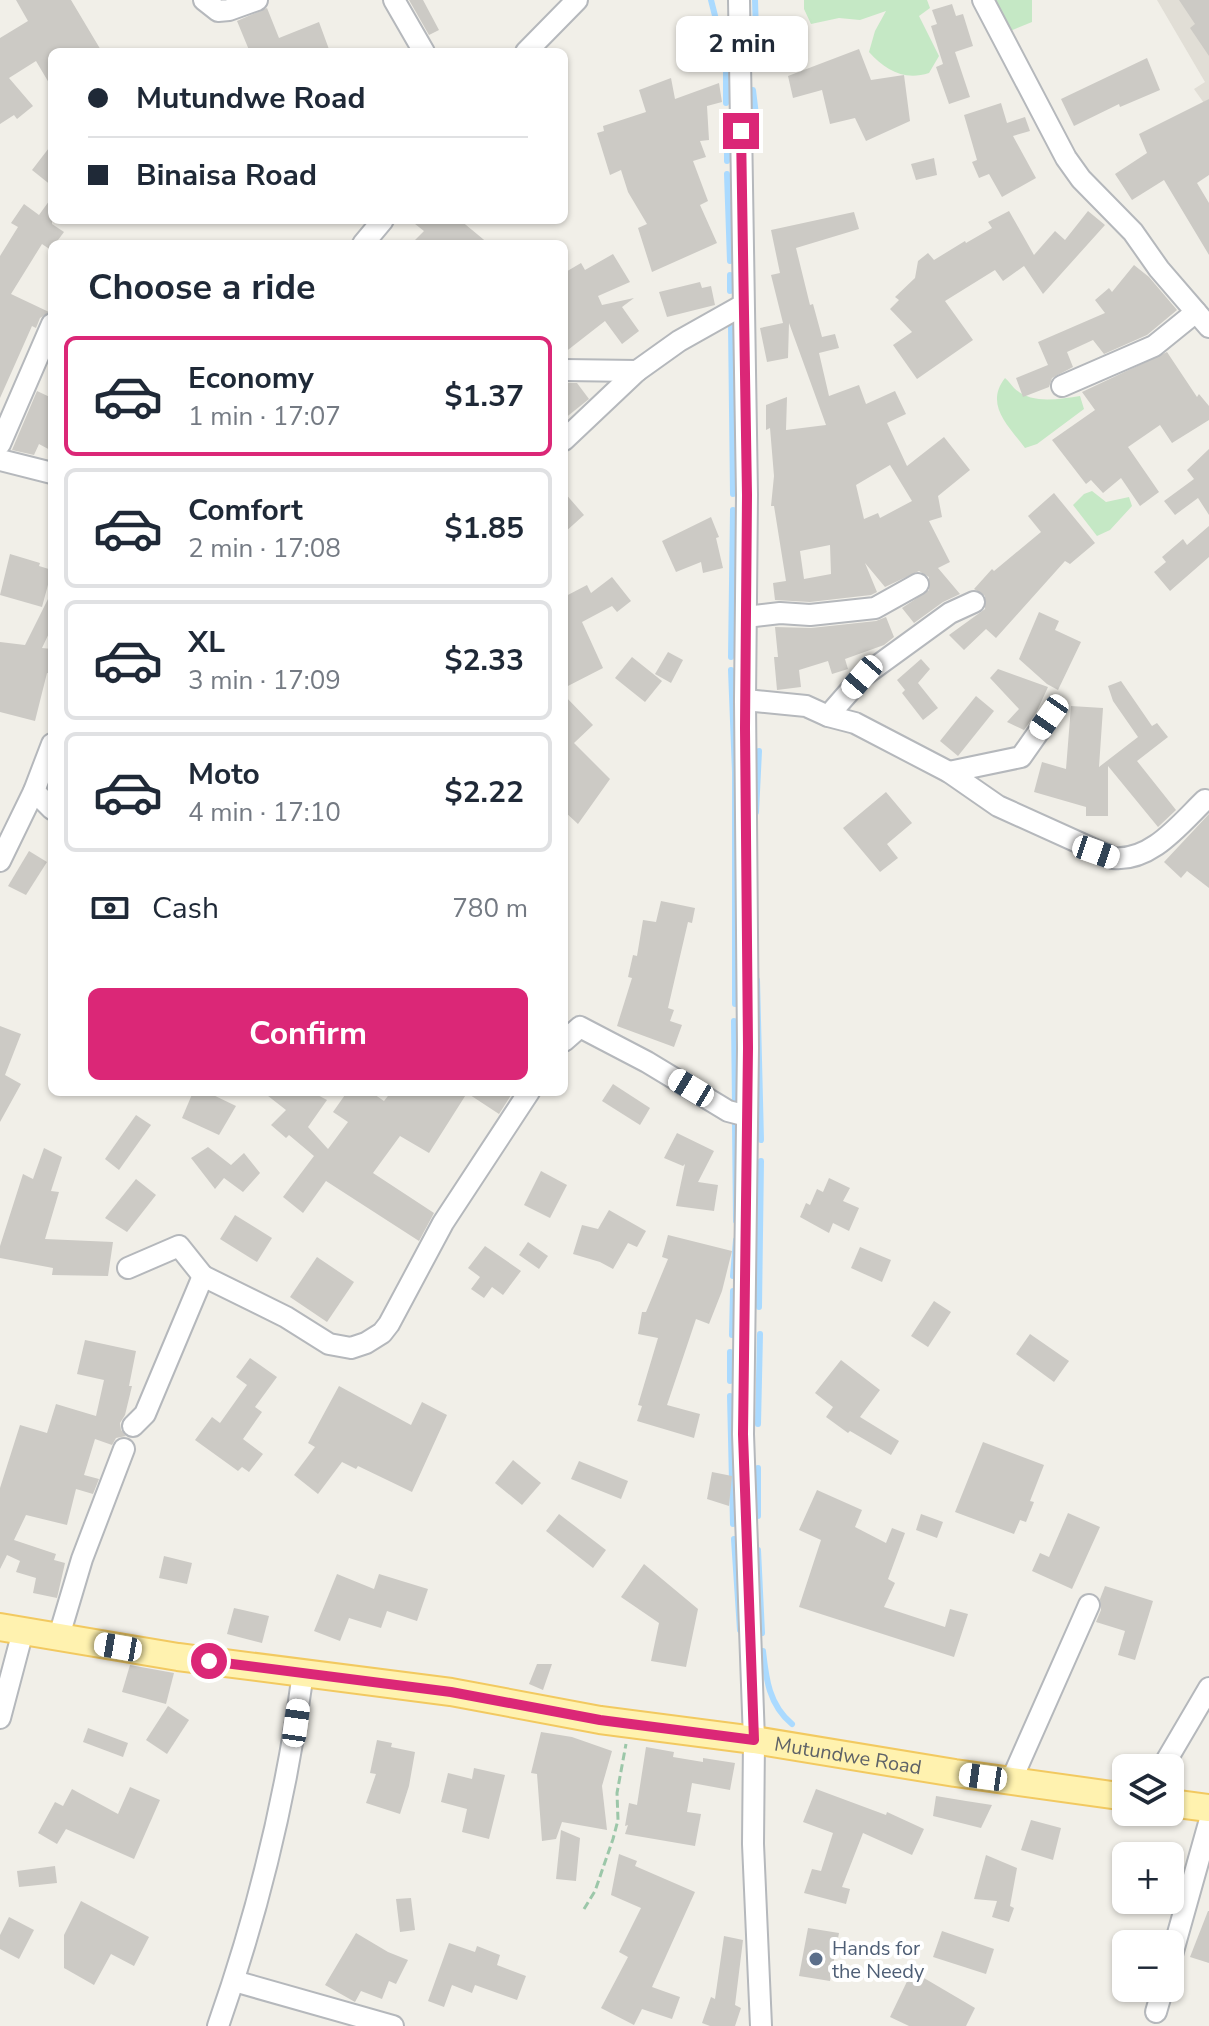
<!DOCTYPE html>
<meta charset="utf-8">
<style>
:root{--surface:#fff;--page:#f6f6f7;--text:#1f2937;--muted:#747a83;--line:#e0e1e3;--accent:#db2777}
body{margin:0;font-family:"Nunito Sans",sans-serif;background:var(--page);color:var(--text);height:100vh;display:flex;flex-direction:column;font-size:30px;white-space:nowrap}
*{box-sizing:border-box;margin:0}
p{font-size:26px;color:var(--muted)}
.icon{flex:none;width:44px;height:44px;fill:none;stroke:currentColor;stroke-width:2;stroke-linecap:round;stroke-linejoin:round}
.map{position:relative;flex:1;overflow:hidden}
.details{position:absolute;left:48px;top:240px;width:520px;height:856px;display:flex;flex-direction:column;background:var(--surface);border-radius:12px;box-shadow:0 2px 6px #0004}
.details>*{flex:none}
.top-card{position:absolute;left:48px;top:48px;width:520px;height:176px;border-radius:12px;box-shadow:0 2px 6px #0004;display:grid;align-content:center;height:176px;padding:0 40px;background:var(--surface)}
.tools{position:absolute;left:1112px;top:1754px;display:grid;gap:16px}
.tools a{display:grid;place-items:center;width:72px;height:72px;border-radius:12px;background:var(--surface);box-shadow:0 2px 6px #0004;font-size:40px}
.end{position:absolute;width:36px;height:36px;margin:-18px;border:10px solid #db2777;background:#fff;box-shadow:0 0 0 4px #fff}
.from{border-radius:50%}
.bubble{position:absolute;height:56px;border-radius:12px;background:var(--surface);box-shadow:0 2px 6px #0004;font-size:26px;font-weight:700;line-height:56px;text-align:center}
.car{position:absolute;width:24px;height:48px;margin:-24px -12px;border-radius:10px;box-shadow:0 0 6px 2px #0007;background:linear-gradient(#fff 24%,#345 0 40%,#fff 0 76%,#345 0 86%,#fff 0)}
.top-card b{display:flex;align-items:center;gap:28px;height:76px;font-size:30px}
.top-card b+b{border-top:2px solid var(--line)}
.top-card i{width:20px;height:20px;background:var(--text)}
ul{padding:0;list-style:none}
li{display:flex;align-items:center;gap:24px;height:120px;margin:0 16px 12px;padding:0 24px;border:4px solid var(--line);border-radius:12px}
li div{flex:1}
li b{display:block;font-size:30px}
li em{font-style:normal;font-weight:700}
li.on{border-color:var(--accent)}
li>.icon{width:72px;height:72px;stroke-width:1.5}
h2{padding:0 40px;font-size:36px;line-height:96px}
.pay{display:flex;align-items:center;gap:20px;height:88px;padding:0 40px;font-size:30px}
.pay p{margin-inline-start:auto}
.cta{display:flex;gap:16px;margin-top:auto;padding:16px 40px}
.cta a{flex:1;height:92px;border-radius:12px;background:var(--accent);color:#fff;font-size:32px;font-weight:700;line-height:92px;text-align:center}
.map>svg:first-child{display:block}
.education{fill:#e1ded6}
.green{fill:#c5e8c5}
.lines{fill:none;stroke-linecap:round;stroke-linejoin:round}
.stream{stroke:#aadaff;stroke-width:6}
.building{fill:#cccac5;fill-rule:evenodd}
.minor-casing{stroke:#b5b8bc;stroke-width:24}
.major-casing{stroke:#f2c960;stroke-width:30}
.path{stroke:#9cc7a9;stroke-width:3;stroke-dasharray:8 4;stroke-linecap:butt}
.minor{stroke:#fff;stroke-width:20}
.major{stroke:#fff2af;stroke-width:26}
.route{stroke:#db2777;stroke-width:10}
.service-dot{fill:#5c6f8a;stroke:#fff;stroke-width:3}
.labels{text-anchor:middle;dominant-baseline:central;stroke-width:8;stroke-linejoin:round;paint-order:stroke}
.street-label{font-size:20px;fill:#5f6368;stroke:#fff}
.service-label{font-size:20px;fill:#4e5e75;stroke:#fff;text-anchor:start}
</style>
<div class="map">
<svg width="1209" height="2026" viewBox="0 0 1209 2026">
<rect width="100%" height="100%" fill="#f1efe8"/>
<polygon class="education" points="1157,0 1209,0 1209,110 1194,89 1205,82"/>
<g class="green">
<path d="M804,0H927L930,8L919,16L939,56L929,73C904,81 885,70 869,52L875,31L886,11L860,20L839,18L811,24L804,9Z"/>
<polygon points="994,0 1032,0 1032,22 1010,31"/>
<path d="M1005,378C1009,381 1011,385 1014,388C1031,405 1059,399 1080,396L1084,409L1037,444L1025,448C1009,426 984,405 1005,378Z"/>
<polygon points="1092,491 1106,502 1129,497 1132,506 1110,530 1097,536 1073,505 1084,494"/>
</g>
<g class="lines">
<g class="stream">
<polyline points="711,0 725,55"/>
<polyline points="755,0 756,33"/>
<polyline points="759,50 759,60"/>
<polyline points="753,90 756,115"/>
<polyline points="726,103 726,66"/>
<polyline points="727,117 727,161"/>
<polyline points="727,174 730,261"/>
<polyline points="730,291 730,275"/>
<polyline points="731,325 733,494"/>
<polyline points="731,657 733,510"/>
<polyline points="731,670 735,772 735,1004"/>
<polyline points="756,812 759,751"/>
<polyline points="757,980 761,1140"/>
<polyline points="734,1021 735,1104"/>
<polyline points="735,1124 736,1221"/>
<polyline points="733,1276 736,1240"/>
<polyline points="759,1307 761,1161"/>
<polyline points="732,1335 733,1291"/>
<polyline points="730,1381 730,1352"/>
<polyline points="730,1396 733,1524"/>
<polyline points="758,1424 760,1334"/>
<polyline points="758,1516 758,1468"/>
<polyline points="734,1539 740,1630"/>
<polyline points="758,1550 762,1633"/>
<path d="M763,1651C766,1679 769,1705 792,1724"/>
</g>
</g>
<g class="building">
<polygon points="16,0 71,0 102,52 52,52 52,88 36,61 9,78 33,106 17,119 14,115 0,124 0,38 28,21"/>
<polygon points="409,0 423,0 439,30 429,35"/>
<polygon points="1179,0 1209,0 1209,56 1190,28 1195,24"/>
<polygon points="952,4 956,16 963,14 973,46 955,52 970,97 949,104 936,67 943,64 931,26 937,24 932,10"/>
<polygon points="267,8 279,38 319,22 330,52 246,52 249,50 237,21"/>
<polygon points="798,22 800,41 777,45 775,23"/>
<polygon points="859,49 871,80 904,75 910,121 866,141 855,118 830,124 822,90 793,98 788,76"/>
<polygon points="1147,58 1160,90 1120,107 1119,104 1074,126 1061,99"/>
<polygon points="671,78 675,99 719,83 722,102 707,106 709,140 700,141 706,157 693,161 708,201 700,205 717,243 652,272 638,228 647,224 628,192 621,170 610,175 597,133 604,131 603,126 646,112 639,90"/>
<polygon points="1209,99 1209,175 1197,183 1209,203 1209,255 1164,180 1132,200 1115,174 1147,153 1139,134"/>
<polygon points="1001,103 1007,123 1025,117 1030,131 1013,136 1036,178 1002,197 989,174 979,178 972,162 977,160 964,115"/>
<polygon points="52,144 52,186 32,170"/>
<polygon points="934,158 937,175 916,180 911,164"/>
<polygon points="52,197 52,224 64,232 55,244 52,244 51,250 42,244 11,294 49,312 40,318 36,328 32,326 0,398 0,256 18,227 11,223 24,204 39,215"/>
<polygon points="1009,211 1034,255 1055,231 1065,240 1088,211 1105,225 1043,294 1024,266 1003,281 995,270 945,301 973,340 917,379 893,345 912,332 890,309 899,300 895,297 915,278 918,261 928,253 934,260 965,241 966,243 992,228 988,222"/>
<path d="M854,212L859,229L796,248L810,305L813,304L822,337L835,334L839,348L819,353L829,396L859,385L866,404L895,391L906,414L887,423L907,466L944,437L970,470L938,496L942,517L929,521L950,562L938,568L960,594L943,602L914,623L902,608L929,590V577L919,571L885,587L865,563L877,592L871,595L810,602L775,600L773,583L786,581L774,506H771L774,476L770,428L766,430V405L787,397L786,430L826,425L789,323L788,358L767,362L760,328L783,323L771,275L780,273L771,230ZM890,465L912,501L880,518L878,513L864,519L856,485ZM830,545L831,574L804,579L800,551Z"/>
<polygon points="410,220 460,220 489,244 411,244 424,231"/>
<polygon points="613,254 630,282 598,296 602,305 634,298 622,307 639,331 622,344 605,321 564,353 564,273 581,263 585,270"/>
<polygon points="1134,265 1149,277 1177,310 1147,335 1104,354 1093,340 1067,352 1073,367 1052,378 1049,387 1023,397 1016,378 1048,365 1038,342 1105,313 1095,300 1109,288 1112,292"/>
<polygon points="700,282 702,288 711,286 715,305 667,317 659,292"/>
<polygon points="1167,352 1197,397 1199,394 1209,406 1209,420 1172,443 1160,425 1128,447 1159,492 1140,506 1121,478 1103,493 1091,480 1086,484 1052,440 1095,410 1082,392"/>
<polygon points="566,383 577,383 589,399 564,419 564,385"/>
<polygon points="37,391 52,398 52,451 39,444 34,455 12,450"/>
<polygon points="1209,449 1209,515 1198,498 1175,515 1164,501 1194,479 1187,470"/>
<polygon points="564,492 584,515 564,533"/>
<polygon points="1054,493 1095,543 1070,564 1065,561 996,638 986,629 964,650 949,635 985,609 985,596 974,589 992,569 994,571 1041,532 1028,516"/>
<polygon points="711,517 719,537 716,538 723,568 703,573 701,562 676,572 662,541"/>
<polygon points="1209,526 1209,557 1170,591 1154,572 1166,562 1162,557 1183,539 1187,545"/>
<polygon points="10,554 40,563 39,566 52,570 42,607 0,595"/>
<polygon points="612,577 631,601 617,612 612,606 582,622 603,668 564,688 564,597 587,585 591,593"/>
<polygon points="52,591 52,627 42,648 52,649 52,674 47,673 35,721 0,712 0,642 25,645"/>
<polygon points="1039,612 1059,621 1055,630 1081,642 1058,690 1047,684 1019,659"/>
<polygon points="886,617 894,637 884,645 845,659 848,669 832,674 828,661 799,670 801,687 777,690 774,657 778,657 775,627 811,628 876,621"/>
<polygon points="668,652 683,660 671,683 655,674"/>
<polygon points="632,657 662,681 645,702 615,678"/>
<polygon points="921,659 930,669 918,683 938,708 923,720 902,693 905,690 897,680"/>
<polygon points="998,669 1048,687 1036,713 1024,730 1007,722 1019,709 990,678"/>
<polygon points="1121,681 1152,726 1157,723 1168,737 1137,761 1176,810 1158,827 1108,766 1108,816 1086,816 1086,807 1034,792 1042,762 1066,769 1071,706 1103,708 1099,767 1138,737 1113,701 1108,686"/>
<polygon points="564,695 593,725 574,743 610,779 578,824 564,811"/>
<polygon points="976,696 994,711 958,756 940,741"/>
<polygon points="886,792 912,823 887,844 898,858 880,872 843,828"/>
<polygon points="1209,814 1209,888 1187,871 1181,878 1164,862"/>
<polygon points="29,851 47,862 26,895 8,886"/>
<polygon points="661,901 695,908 692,923 688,922 668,1008 674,1010 670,1021 682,1025 674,1047 617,1026 632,978 628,977 633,955 637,956 643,920 656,922"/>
<polygon points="0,1026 21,1034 5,1075 21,1084 0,1122"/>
<polygon points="613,1084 650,1108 640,1125 602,1101"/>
<polygon points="193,1092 207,1092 236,1106 219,1135 182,1118"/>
<polygon points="263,1092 312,1092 327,1100 308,1127 328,1149 348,1122 333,1112 347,1092 371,1092 384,1101 391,1092 513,1092 499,1114 467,1093 429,1153 400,1136 373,1173 434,1213 419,1241 326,1181 303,1213 283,1197 314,1156 289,1135 286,1138 271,1125 286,1110"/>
<polygon points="136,1115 151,1125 119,1170 105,1159"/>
<polygon points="677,1133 714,1151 698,1182 718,1185 714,1211 676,1206 685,1164 683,1166 664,1158"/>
<polygon points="208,1147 231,1165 244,1153 260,1173 243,1192 224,1178 215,1189 191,1158"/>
<polygon points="44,1148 62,1157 51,1191 59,1192 45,1239 113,1242 108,1276 52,1275 53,1268 0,1258 0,1246 23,1174 33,1179"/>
<polygon points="541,1171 567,1185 550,1218 524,1205"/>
<polygon points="829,1178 850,1188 843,1201 859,1208 849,1231 833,1223 829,1233 800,1217 806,1203 810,1205 817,1189 823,1192"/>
<polygon points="136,1179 156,1195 127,1232 105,1218"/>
<polygon points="609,1210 646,1231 637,1247 628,1243 613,1269 600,1262 573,1254 582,1225 598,1229"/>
<polygon points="235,1215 272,1238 257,1262 220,1239"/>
<polygon points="668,1235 732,1251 722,1291 709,1324 696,1319 667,1405 700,1414 694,1438 637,1421 642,1406 638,1405 658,1338 638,1334 642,1312 646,1312 668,1259 662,1257"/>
<polygon points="528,1242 548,1256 539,1269 519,1255"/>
<polygon points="485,1246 521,1271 503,1295 492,1287 484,1298 471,1289 480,1277 468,1268"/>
<polygon points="860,1247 891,1260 882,1282 851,1268"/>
<polygon points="317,1257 354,1282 327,1322 290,1297"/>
<polygon points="934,1301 951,1312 928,1347 911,1336"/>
<polygon points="1030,1334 1069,1361 1054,1382 1016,1354"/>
<polygon points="85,1340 136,1351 129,1386 132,1386 125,1415 120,1423 121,1430 126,1436 116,1438 112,1445 95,1439 84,1475 99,1479 93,1494 76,1489 67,1525 26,1515 14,1540 56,1554 54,1560 65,1563 57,1598 33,1593 36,1578 16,1572 20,1561 7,1555 0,1569 0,1488 20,1425 47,1433 56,1404 96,1416 104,1380 77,1374"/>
<polygon points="250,1358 277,1377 255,1407 262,1412 243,1439 263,1454 249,1472 242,1467 238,1471 195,1440 212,1417 220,1423 247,1385 236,1377"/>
<polygon points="841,1360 880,1390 860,1417 899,1441 891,1455 850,1431 848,1433 826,1417 833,1407 815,1393"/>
<polygon points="339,1386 411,1425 422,1402 447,1415 412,1492 358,1466 356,1469 342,1462 318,1494 294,1475 315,1447 308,1443"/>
<polygon points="983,1442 1044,1465 1030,1501 1034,1502 1026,1522 1020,1520 1014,1534 955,1512"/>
<polygon points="513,1460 541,1483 522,1505 495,1483"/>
<polygon points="579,1461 628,1481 621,1499 571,1479"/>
<polygon points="712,1472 732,1476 729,1506 707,1499"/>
<polygon points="817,1490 862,1510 855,1527 886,1543 892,1528 905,1533 888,1579 895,1583 884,1607 945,1627 950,1609 968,1614 954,1657 799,1607 821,1540 799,1530"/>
<polygon points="1068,1513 1100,1527 1072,1589 1032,1571 1040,1553 1049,1557"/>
<polygon points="559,1514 606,1550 593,1568 546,1531"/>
<polygon points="921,1514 943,1522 937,1538 916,1530"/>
<polygon points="164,1556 192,1563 187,1584 159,1578"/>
<polygon points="644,1564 698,1609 686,1667 651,1661 659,1623 621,1597"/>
<polygon points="337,1574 374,1589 379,1574 428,1589 417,1621 387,1611 381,1628 349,1618 340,1641 314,1631"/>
<polygon points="1105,1586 1153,1601 1135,1660 1118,1655 1125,1631 1096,1622 1101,1610 1100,1599"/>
<polygon points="234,1608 269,1616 262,1643 227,1634"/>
<polygon points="537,1664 552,1664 543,1690 529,1684"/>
<polygon points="130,1665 174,1673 166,1704 122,1692"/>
<polygon points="168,1706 189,1720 167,1754 146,1740"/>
<polygon points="88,1728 128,1743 123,1757 83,1742"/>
<polygon points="541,1732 572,1737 612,1751 602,1786 607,1830 562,1822 556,1839 542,1841 537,1774 531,1773"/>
<polygon points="377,1740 392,1743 391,1747 415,1752 409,1786 400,1814 366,1803 376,1774 370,1773"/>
<polygon points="646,1747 674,1752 673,1757 703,1762 703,1758 735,1763 730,1790 692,1783 687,1812 701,1814 695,1846 625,1834 628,1825 625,1826 629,1803 637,1805"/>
<polygon points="474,1768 505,1775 489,1839 462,1832 467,1809 441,1802 448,1773 472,1779"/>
<polygon points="130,1787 160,1800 134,1859 66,1829 57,1844 38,1833 55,1802 63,1806 72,1789 118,1814"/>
<polygon points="816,1789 886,1815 887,1812 924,1829 912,1855 863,1833 842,1887 850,1889 846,1904 804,1893 812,1869 821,1871 833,1833 803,1822"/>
<polygon points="936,1796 966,1801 992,1805 981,1828 933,1816"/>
<polygon points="1031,1820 1061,1828 1053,1860 1021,1850"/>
<polygon points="561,1830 580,1838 576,1881 556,1879"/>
<polygon points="619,1854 637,1861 635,1866 695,1892 652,1987 680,1997 672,2019 642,2009 634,2025 601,2008 628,1957 619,1952 641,1908 611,1895"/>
<polygon points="986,1855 1017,1868 1010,1906 1014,1908 1009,1922 992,1917 997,1901 974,1899"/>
<polygon points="55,1866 57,1883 19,1887 17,1871"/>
<polygon points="411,1898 415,1930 400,1932 396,1899"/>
<polygon points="81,1901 149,1937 134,1966 111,1954 94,1985 64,1968 64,1935"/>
<polygon points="1208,1911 1209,1911 1209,1963 1190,1957"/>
<polygon points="9,1917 34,1930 19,1959 0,1949 0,1935"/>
<polygon points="808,1928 839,1933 830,1981 799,1976"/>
<polygon points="942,1931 994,1949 986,1974 933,1957"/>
<polygon points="356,1933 388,1952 408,1960 396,1984 389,1981 382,1999 361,1991 355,2002 325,1985"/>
<polygon points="724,1936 743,1940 735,2005 741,2008 735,2026 710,2026 702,2023 711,1997 715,1999"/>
<polygon points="449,1943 475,1952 477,1946 500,1955 497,1965 526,1976 517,2000 475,1985 472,1993 452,1985 444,2007 428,2001"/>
<polygon points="912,1971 975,2008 966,2026 909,2026 890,2017"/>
</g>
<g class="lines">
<g class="minor-casing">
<g id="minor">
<polyline points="204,0 218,11 229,10 257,0"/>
<polyline points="394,0 424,52"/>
<polyline points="739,0 747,495 745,700 748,1048 743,1434 754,1740 753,1844 761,2026"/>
<polyline points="983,0 1066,158 1081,179 1133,232 1159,269 1209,327"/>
<polyline points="526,52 577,0"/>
<polyline points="363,244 383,220"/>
<polyline points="564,370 637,371 679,341 743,305"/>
<polyline points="1062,386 1154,346 1196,312"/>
<polyline points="564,440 637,371"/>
<polyline points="0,444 52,324"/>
<polyline points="0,460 52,473"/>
<polyline points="746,617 780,613 810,615 875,608 918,584"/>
<path d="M745,700L806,706L828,716L855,723L949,772L998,806L1113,858C1151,862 1180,824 1205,800"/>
<polyline points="828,716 862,677 950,613 974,602"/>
<polyline points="949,772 1021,757 1049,717"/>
<polyline points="34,791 52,809"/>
<polyline points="0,861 34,791 52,744"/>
<polyline points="564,1041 580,1027 647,1062 728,1111 747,1116"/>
<polyline points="128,1268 179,1246 203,1276"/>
<polyline points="133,1426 145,1414 203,1276 286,1317 329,1344 351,1348 366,1343 382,1333 389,1324 443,1223 529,1092"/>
<polyline points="59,1636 82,1559 124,1449"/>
<polyline points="0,1718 23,1631"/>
<polyline points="1162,1768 1209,1688"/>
<polyline points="1011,1781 1089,1605"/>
<polyline points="1170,1962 1209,1823"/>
<polyline points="234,1981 393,2026"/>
<polyline points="1156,2012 1163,1988"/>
<path d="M218,2026C258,1913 287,1792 303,1673"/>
</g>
</g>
<g class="major-casing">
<g id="major">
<path id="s1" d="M0,1627L178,1657L451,1692L600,1720L754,1740L955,1773L1126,1797"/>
<polyline points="1170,1803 1209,1808"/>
</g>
</g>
<polyline class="path" points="584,1909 595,1891 613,1839 618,1820 617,1793 626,1744"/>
<use href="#minor" class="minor"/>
<use href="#major" class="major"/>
</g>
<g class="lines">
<polyline class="route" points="209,1661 451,1692 600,1720 754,1740 743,1434 748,1048 745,728 747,495 741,131"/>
</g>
<circle class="service-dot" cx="816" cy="1959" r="8"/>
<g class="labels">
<g class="street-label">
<text stroke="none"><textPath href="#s1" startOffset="858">Mutundwe Road</textPath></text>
</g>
<g class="service-label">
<text x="832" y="1948">Hands for<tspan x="832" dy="23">the Needy</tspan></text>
</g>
</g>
</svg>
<div class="tools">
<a><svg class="icon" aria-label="layers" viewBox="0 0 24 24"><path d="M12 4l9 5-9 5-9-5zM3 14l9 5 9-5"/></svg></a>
<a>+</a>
<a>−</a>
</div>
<i class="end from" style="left:209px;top:1661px"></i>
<i class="end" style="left:741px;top:131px"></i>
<div class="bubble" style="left:676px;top:16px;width:132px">2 min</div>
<i class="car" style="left:862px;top:677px;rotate:221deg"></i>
<i class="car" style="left:1049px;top:717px;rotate:215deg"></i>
<i class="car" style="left:1096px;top:852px;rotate:109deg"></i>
<i class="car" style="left:691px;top:1088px;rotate:301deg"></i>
<i class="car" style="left:118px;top:1647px;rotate:280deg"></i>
<i class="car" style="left:296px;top:1723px;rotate:8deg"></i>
<i class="car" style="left:983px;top:1777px;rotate:278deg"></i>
<div class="top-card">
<b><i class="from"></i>Mutundwe Road</b>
<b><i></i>Binaisa Road</b>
</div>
<section class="details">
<h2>Choose a ride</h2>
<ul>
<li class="on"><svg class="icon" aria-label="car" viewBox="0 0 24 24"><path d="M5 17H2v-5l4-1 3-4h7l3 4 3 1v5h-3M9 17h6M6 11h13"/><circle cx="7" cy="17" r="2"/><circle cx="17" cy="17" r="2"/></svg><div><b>Economy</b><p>1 min · 17:07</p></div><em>$1.37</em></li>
<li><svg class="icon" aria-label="car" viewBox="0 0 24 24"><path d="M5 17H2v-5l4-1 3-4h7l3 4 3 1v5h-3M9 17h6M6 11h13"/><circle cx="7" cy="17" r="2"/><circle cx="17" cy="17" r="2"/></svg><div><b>Comfort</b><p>2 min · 17:08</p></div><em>$1.85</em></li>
<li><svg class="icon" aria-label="car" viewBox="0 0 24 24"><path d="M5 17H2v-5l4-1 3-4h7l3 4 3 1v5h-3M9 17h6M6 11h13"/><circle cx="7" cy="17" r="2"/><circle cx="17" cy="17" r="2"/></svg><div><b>XL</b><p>3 min · 17:09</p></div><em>$2.33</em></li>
<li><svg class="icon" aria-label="car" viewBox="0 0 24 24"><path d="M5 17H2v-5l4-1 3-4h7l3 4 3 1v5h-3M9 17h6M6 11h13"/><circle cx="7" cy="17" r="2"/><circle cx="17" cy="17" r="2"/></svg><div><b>Moto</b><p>4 min · 17:10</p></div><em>$2.22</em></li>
</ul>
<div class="pay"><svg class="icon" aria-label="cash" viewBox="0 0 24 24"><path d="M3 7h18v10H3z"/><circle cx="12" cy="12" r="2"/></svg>Cash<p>780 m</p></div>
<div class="cta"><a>Confirm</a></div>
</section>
</div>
